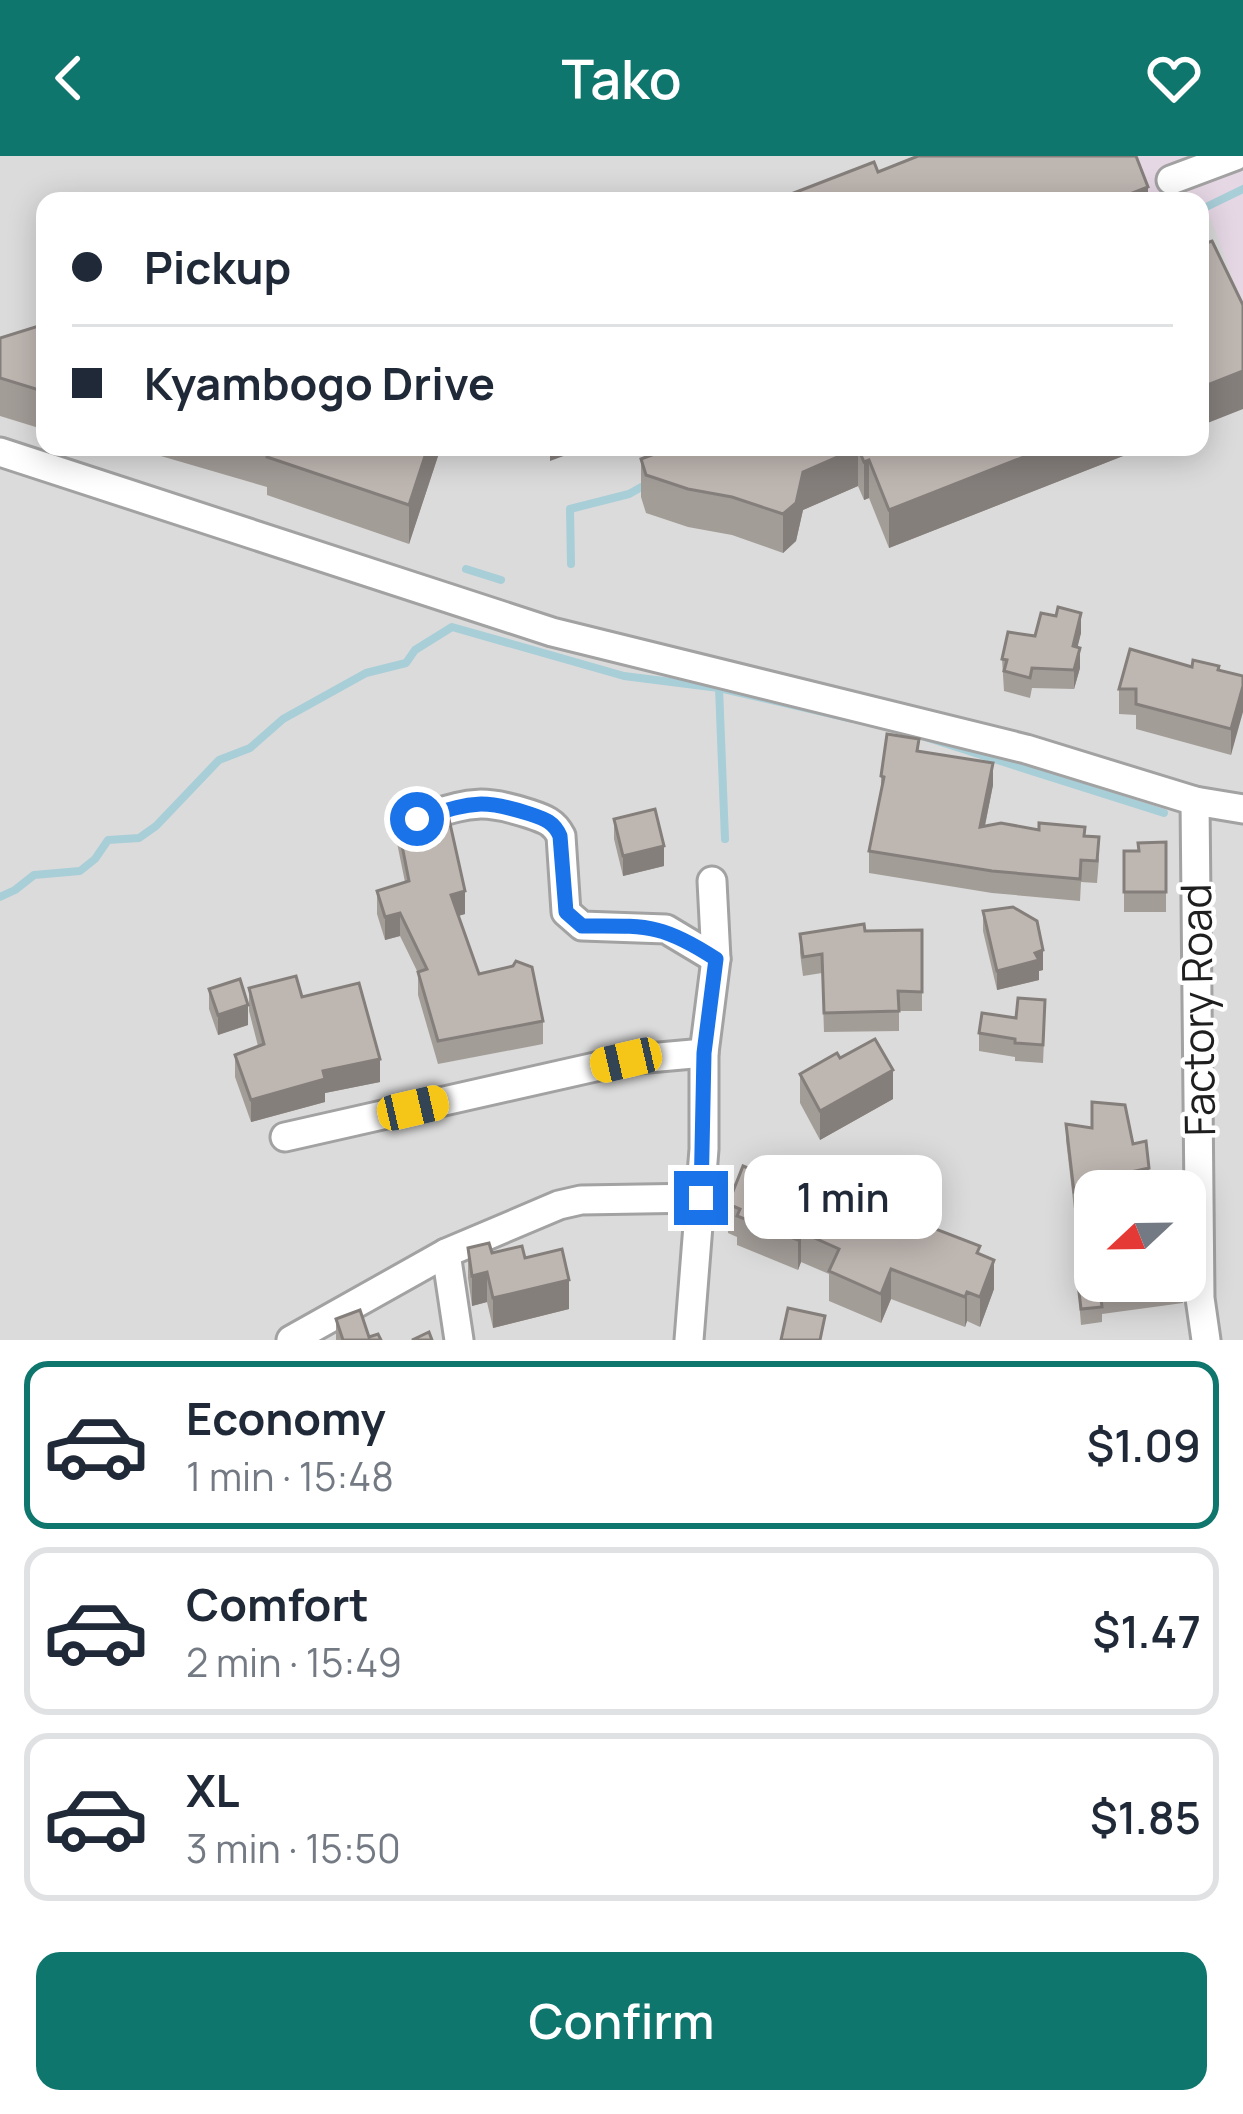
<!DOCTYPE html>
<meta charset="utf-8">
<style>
:root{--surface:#fff;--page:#f6f6f7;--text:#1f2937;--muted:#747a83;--line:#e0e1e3;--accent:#0f766e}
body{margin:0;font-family:Manrope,sans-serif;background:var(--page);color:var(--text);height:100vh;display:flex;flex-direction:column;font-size:45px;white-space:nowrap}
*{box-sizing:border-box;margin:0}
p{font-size:39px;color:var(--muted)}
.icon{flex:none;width:66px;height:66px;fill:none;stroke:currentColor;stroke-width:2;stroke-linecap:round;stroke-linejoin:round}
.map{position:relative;height:1184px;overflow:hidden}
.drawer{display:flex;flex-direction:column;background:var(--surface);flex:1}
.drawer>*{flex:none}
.guide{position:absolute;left:36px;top:36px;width:1173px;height:264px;border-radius:24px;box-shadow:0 6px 30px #0003;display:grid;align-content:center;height:264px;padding:0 36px;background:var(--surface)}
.needle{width:78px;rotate:248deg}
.tools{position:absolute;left:1074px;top:1014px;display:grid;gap:24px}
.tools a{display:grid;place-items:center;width:132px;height:132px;border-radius:24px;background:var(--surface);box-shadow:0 6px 30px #0003;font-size:60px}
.end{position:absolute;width:54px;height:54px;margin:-27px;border:15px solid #1a73e8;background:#fff;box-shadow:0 0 0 6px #fff}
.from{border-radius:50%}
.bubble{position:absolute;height:84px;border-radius:24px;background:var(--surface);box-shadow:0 6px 30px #0003;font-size:39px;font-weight:600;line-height:84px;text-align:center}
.car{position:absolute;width:36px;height:72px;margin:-36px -18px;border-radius:15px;box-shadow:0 0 9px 3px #0007;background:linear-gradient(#f5c518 24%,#345 0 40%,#f5c518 0 76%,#345 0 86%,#f5c518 0)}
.guide b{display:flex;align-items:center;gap:42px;height:114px;font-size:45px}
.guide b+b{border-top:3px solid var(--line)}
.guide i{width:30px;height:30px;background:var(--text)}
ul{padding:21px 0 0;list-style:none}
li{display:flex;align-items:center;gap:36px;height:168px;margin:0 24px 18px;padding:0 12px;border:6px solid var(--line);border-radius:24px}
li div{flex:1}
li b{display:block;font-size:45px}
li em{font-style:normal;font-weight:600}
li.current{border-color:var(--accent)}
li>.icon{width:108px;height:108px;stroke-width:1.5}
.primary-button{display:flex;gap:24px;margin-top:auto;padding:24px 36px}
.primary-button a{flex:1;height:138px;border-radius:24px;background:var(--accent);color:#fff;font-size:48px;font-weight:600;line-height:138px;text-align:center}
header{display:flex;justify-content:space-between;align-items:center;height:156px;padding:0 36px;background:var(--accent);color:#fff;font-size:54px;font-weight:600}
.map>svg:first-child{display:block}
.residential{fill:#dcdbdb;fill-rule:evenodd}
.industrial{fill:#e6d7e4}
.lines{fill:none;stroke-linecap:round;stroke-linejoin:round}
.stream{stroke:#a8ced8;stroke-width:8}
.street-casing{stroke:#a2a2a2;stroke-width:33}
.street{stroke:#fff;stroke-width:27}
.wall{fill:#a39d98}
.shaded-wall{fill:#857f7c}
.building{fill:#beb6b1;stroke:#857f7c;stroke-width:3}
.route{stroke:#1a73e8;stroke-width:15}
.labels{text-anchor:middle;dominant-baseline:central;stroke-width:9;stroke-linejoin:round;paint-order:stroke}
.street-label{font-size:42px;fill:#1e1e1e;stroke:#fff}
</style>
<header><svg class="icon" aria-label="back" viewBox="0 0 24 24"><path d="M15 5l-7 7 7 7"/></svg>Tako<svg class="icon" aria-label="heart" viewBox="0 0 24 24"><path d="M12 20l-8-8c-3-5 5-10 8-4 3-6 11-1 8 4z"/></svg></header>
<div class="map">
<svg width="1243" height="1184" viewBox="0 0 1243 1184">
<rect width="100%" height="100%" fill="#eeeae4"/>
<path class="residential" d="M0,0H1243V1184H0ZM45,45H1200V291H45ZM1095,1035H1185V1125H1095Z"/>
<polygon class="industrial" points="944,0 1243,0 1243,150 1211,63 1200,66 1200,45 958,45"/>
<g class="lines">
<g class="stream">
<polyline points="1200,54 1243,33"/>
<polyline points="571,408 570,353 629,338 647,328"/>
<polyline points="466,413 501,424"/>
<polyline points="719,532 725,683"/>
<polyline points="925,581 1164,657"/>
<polyline points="0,741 15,734 34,719 80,715 95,703 108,684 139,682 156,670 219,604 250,592 283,563 366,517 406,507 415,494 452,471 624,520 719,532 853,563"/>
</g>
<g class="street-casing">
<g id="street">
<polyline points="1171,24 1235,0"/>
<polyline points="0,296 552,476 1026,593 1195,645"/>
<path d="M417,663C468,648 478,641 530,658C545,663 554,666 561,680L566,756L582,770L666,773L716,803"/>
<polyline points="285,981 626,904 704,897"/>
<polyline points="446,1097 459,1184"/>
<polyline points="291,1184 446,1097 559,1049 581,1044 701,1042"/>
<polyline points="689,1184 704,993 704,897 716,803 712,725"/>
<polyline points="1206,1184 1200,1142 1195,645 1243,653"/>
</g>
</g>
<use href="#street" class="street"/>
</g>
<g class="wall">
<polygon points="45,168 45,266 43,265 39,272 0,260 0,182"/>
<polygon points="130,291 441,291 409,388 267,339 267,331"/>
<polygon points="673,291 1146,291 889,392 869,342 864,344 858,330 803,354 796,385 783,397 732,379 688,371 646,357 641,341 641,303"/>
<polygon points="1081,477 1077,491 1080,512 1074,533 1032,532 1030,542 1004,535 1002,503 1035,480"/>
<polygon points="1192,511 1219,514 1243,520 1231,599 1136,573 1136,559 1119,558 1119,533"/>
<polygon points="919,595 993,629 985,670 1085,680 1099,703 1097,727 1081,726 1080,745 992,737 869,717 869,695 881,637 881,620"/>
<polygon points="614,663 664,710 623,720 614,683"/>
<polygon points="397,664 465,758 458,760 479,818 543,865 543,888 438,908 418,839 418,817 400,780 385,784 377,758 377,735 405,726 397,687"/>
<polygon points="1166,686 1166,756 1124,756 1124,695 1139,695"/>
<polygon points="983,755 1043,814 1039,815 1039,824 997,834 983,775"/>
<polygon points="922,774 922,855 899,855 899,875 824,876 822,817 803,820 800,797 800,778"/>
<polygon points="249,832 302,841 380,926 325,937 325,946 251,966 235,921 235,899 258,890 249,855"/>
<polygon points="209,833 248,869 218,879 209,853"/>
<polygon points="1016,862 1045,862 1043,907 1015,905 1015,901 979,895 979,877"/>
<polygon points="840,902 893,943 820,984 800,947 800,918"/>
<polygon points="1066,968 1133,988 1149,1029 1095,1035 1074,1053 1066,984"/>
<polygon points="728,1048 854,1056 921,1068 980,1098 994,1133 980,1171 967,1165 965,1171 891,1143 881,1167 829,1145 829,1118 801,1106 798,1114 737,1089 737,1081 728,1077"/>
<polygon points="468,1092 525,1102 569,1153 493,1172 487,1146 472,1150 468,1122"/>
<polygon points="1077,1119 1182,1125 1183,1147 1102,1158 1102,1166 1081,1169"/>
<polygon points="336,1163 369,1181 381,1184 336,1184"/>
</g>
<g class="shaded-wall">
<polygon points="1148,31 1148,45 1112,45"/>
<polygon points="1243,215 1243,253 1200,270 1200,232"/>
<polygon points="43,227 43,265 39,272 39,234"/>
<polygon points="428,291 441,291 409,388 409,349"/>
<polygon points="550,291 588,291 550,305"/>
<polygon points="1049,291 1146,291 889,392 889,354"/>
<polygon points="858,292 858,330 803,354 796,385 783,397 783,358 803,316"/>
<polygon points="869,304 869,342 864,344 864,306"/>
<polygon points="1081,457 1081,477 1073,510 1073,490"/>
<polygon points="1080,492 1080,512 1074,533 1074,514"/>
<polygon points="1243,530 1243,556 1231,599 1231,573"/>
<polygon points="993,607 993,629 980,693 980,671"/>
<polygon points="664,690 664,710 623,720 623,700"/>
<polygon points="465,735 465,758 451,762 451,739"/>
<polygon points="400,757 400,780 385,784 385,761"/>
<polygon points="1043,794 1043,814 1039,815 1039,824 997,834 997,815"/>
<polygon points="248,849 248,869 218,879 218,859"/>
<polygon points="380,903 380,926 325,937 325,946 251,966 251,944 323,915"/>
<polygon points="893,914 893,943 820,984 820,955"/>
<polygon points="1149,1012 1149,1029 1124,1035 1095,1035 1095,1048 1074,1053 1074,1036 1118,1019"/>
<polygon points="921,1042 921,1072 912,1064"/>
<polygon points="801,1076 801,1106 798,1114 798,1084"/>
<polygon points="994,1104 994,1133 980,1171 980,1141"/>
<polygon points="891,1113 891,1143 881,1167 881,1138"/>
<polygon points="487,1116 487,1146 472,1150 472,1120"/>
<polygon points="569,1124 569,1153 493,1172 493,1142"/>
<polygon points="967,1136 967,1165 965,1171 965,1141"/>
</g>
<g class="building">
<polygon points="918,0 1136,0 1148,31 1112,45 773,45 874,6 878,16"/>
<polygon points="1212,85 1243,149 1243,215 1200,232 1200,89"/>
<polygon points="45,168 45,228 43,227 39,234 0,222 0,182"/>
<polygon points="261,291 428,291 409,349 267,301 269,294"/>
<polygon points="673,291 1049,291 889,354 869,304 864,306 858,292 803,316 796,347 783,358 732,341 688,333 646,319 641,303"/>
<polygon points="1058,451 1081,457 1073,490 1080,492 1074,514 1032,512 1030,522 1004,515 1007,504 1002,503 1008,476 1035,480 1041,457 1056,460"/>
<polygon points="1130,493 1192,511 1193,504 1219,510 1218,514 1243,520 1243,530 1231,573 1136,548 1136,533 1119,533"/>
<polygon points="887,578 919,583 917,595 993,607 980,671 1001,667 1039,674 1039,667 1085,671 1084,680 1099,681 1097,705 1081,704 1080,723 992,715 869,695 884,621 881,620"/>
<polygon points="655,653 664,690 623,700 614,663"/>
<polygon points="447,654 465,735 451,739 479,818 513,810 516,805 532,811 543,865 438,885 418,816 427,813 400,757 385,761 377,735 409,725 397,664"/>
<polygon points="1166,686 1166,736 1124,736 1124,695 1139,695 1138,687"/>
<polygon points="1013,751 1037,765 1043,794 1035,797 1039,804 997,815 983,755"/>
<polygon points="864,768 865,775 922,774 922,836 898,835 899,855 824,857 822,798 803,801 800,778"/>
<polygon points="296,820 302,841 359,827 380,903 323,915 325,923 251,944 235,899 264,888 249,832"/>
<polygon points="240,823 248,849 218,859 209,833"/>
<polygon points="1018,842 1045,844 1043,889 1015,887 1015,883 979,877 982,857 1016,862"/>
<polygon points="875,883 893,914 820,955 800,918 837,897 840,902"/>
<polygon points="1092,946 1125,949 1133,988 1146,985 1149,1012 1118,1019 1119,1026 1074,1036 1066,968 1092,972"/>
<polygon points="743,1010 854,1056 870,1020 921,1042 912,1064 980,1090 977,1097 994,1104 980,1141 967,1136 965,1141 891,1113 881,1138 829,1115 839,1093 801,1076 798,1084 737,1060 740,1053 728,1048"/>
<polygon points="489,1087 492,1097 522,1090 525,1102 562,1093 569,1124 493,1142 487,1116 472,1120 468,1092"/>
<polygon points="1095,1117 1095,1125 1182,1125 1183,1132 1101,1142 1102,1151 1081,1153 1077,1119"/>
<polygon points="788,1152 825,1160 820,1184 781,1184"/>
<polygon points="360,1154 369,1181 378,1178 381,1184 343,1184 336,1163"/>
<polygon points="429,1176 432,1184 412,1184"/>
</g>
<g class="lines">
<path class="route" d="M417,663C468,648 479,641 530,658C545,663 554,666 560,680L566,756L582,770C646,770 661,767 716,803L704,897L701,1042"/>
</g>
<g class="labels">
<g class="street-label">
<text transform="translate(1197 854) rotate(-91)">Factory Road</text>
</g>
</g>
</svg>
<div class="tools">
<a><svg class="needle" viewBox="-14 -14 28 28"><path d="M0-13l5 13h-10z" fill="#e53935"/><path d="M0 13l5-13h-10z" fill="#747a83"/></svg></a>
</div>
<i class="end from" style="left:417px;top:663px"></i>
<i class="end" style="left:701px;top:1042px"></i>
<div class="bubble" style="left:744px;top:999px;width:198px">1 min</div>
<i class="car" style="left:626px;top:904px;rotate:257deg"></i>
<i class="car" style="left:413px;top:952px;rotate:77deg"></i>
<div class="guide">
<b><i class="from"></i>Pickup</b>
<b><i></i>Kyambogo Drive</b>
</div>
</div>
<section class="drawer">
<ul>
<li class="current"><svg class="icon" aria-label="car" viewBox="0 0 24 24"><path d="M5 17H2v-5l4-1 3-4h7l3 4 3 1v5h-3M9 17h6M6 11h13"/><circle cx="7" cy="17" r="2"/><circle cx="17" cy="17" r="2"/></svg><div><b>Economy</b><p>1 min · 15:48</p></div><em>$1.09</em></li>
<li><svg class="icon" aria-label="car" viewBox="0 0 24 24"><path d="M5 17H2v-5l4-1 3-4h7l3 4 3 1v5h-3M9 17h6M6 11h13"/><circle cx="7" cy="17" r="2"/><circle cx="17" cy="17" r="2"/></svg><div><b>Comfort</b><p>2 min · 15:49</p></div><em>$1.47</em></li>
<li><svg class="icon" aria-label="car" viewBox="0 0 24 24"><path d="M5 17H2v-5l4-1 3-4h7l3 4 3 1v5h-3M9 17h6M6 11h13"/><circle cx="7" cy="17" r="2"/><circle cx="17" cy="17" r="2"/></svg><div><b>XL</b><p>3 min · 15:50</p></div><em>$1.85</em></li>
</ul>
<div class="primary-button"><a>Confirm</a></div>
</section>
